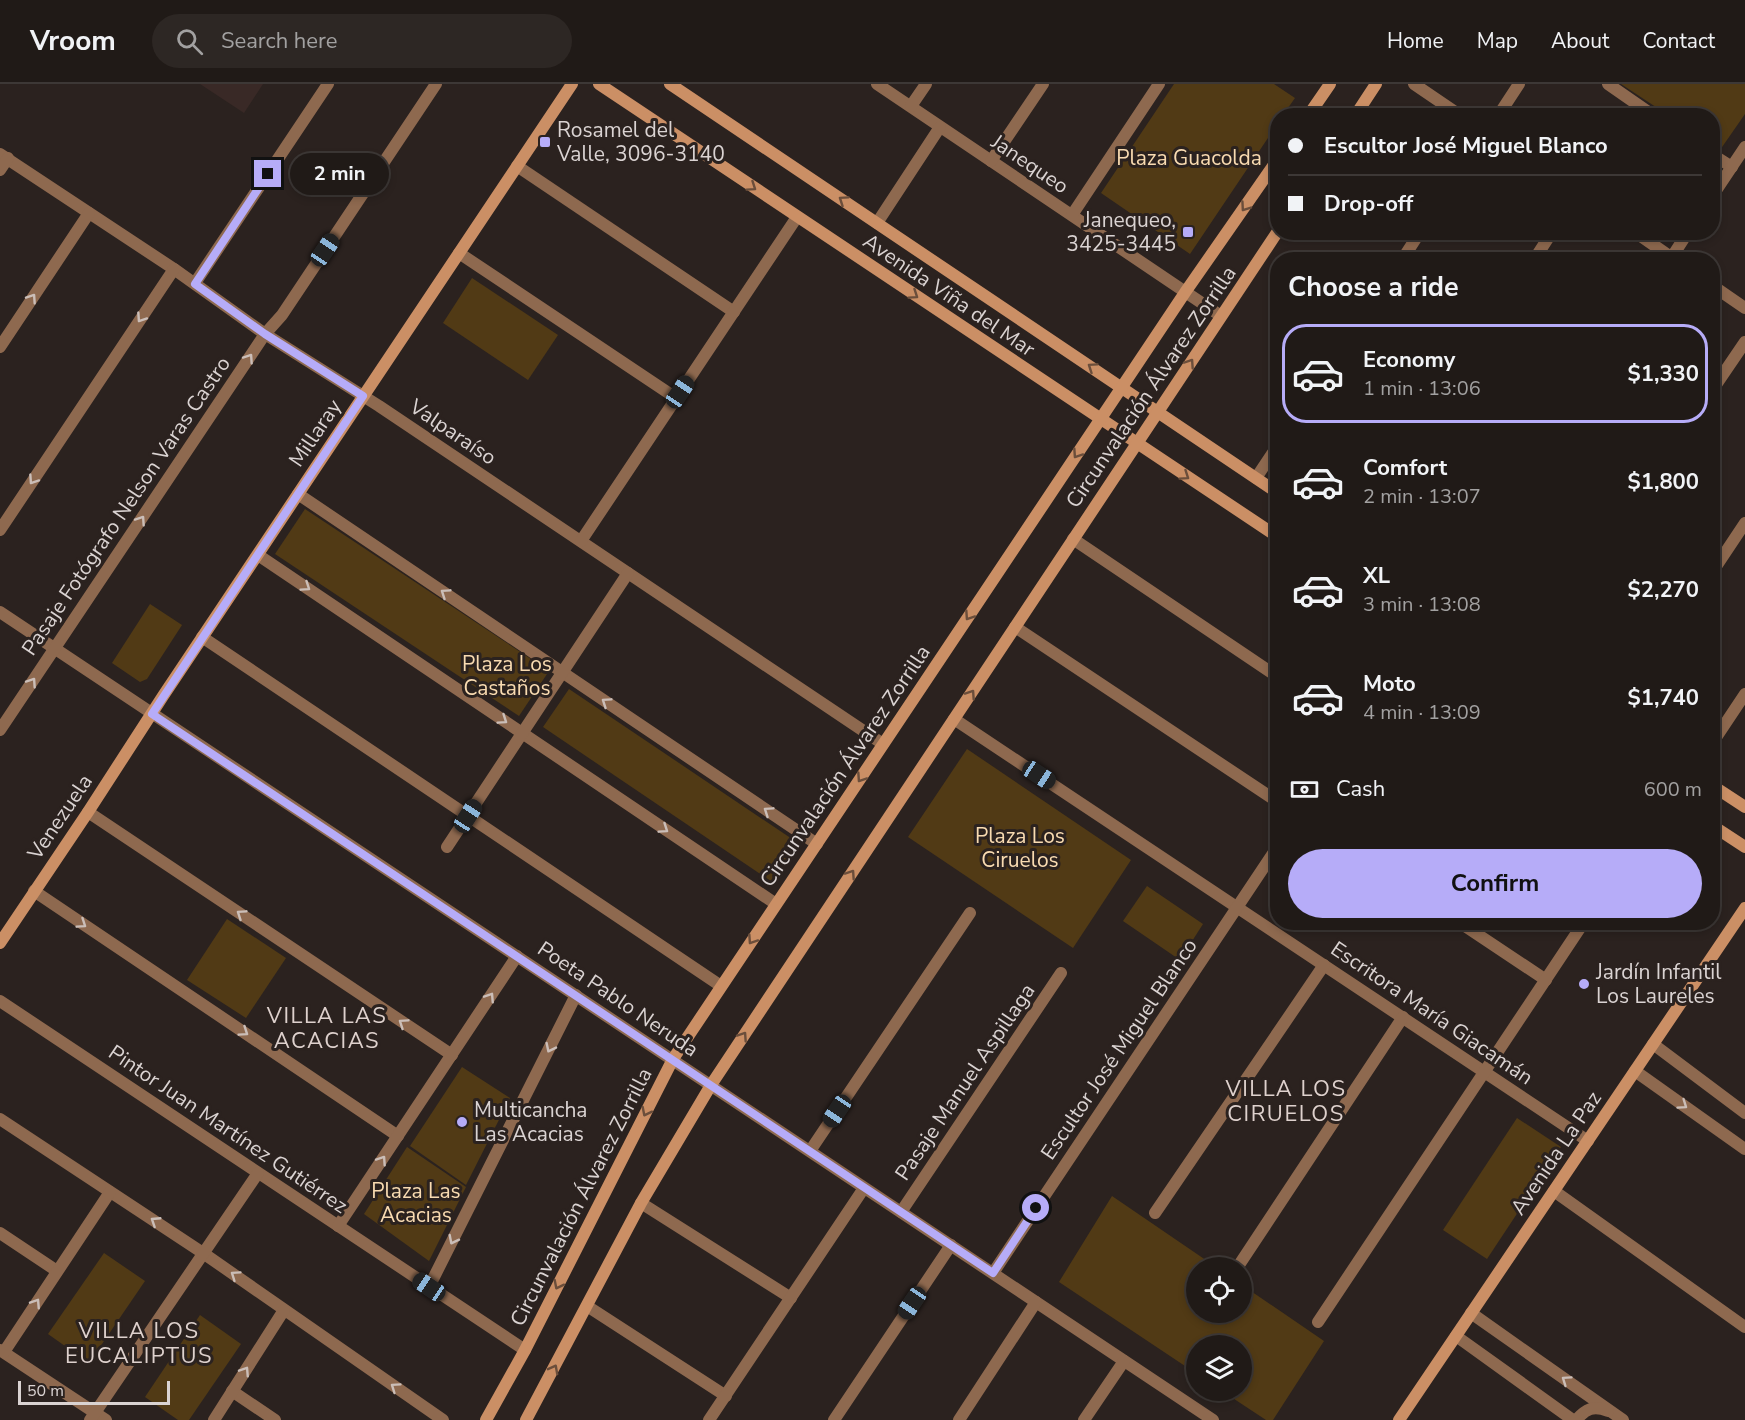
<!DOCTYPE html>
<meta charset="utf-8">
<style>
:root{--surface:#201a17;--page:#2d2724;--text:#f1f3f6;--muted:#a2a1a1;--line:#3d3836;--accent:#b6acf8}
body{margin:0;font-family:"Nunito Sans",sans-serif;background:var(--page);color:var(--text);height:100vh;display:flex;flex-direction:column;font-size:22px;white-space:nowrap}
*{box-sizing:border-box;margin:0}
p{font-size:20px;color:var(--muted)}
.icon{flex:none;width:33px;height:33px;fill:none;stroke:currentColor;stroke-width:2;stroke-linecap:round;stroke-linejoin:round}
.map{position:relative;flex:1;overflow:hidden}
.panel{position:absolute;left:1270px;top:168px;width:450px;height:678px;display:flex;flex-direction:column;background:var(--surface);border-radius:24px;box-shadow:0 3px 9px #0003,0 0 0 2px var(--line)}
.panel>*{flex:none}
.top-card{position:absolute;left:1270px;top:24px;width:450px;height:132px;border-radius:24px;box-shadow:0 3px 9px #0003,0 0 0 2px var(--line);display:grid;align-content:center;height:132px;padding:0 18px;background:var(--surface)}
.buttons{position:absolute;left:1186px;top:1173px;display:grid;gap:12px}
.buttons a{display:grid;place-items:center;width:66px;height:66px;border-radius:50%;background:var(--surface);box-shadow:0 3px 9px #0003,0 0 0 2px var(--line);font-size:30px}
.scale{position:absolute;left:18px;bottom:15px;width:152px;box-sizing:border-box;padding-left:6px;border:3px solid #dad3d2;border-top:0;font-size:16px;line-height:21px;white-space:nowrap;color:#dad3d2;-webkit-text-stroke:4px #2b221f;paint-order:stroke}
.end{position:absolute;width:27px;height:27px;margin:-14px;border:8px solid #b6acf8;background:#111;box-shadow:0 0 0 3px #111}
.from{border-radius:50%}
.bubble{position:absolute;height:42px;border-radius:21px;background:var(--surface);box-shadow:0 3px 9px #0003,0 0 0 2px var(--line);font-size:20px;font-weight:700;line-height:42px;text-align:center}
.car{position:absolute;width:18px;height:36px;margin:-18px -9px;border-radius:8px;box-shadow:0 0 4px 2px #0007;background:linear-gradient(#222 24%,#8ab4d8 0 40%,#222 0 76%,#8ab4d8 0 86%,#222 0)}
.top-card b{display:flex;align-items:center;gap:21px;height:57px;font-size:22px}
.top-card b+b{border-top:2px solid var(--line)}
.top-card i{width:15px;height:15px;background:var(--text)}
ul{padding:0;list-style:none}
li{display:flex;align-items:center;gap:18px;height:99px;margin:0 12px 9px;padding:0 6px;border:3px solid transparent;border-radius:24px}
li div{flex:1}
li b{display:block;font-size:22px}
li em{font-style:normal;font-weight:700}
li.active{border-color:var(--accent)}
li>.icon{width:54px;height:54px;stroke-width:1.5}
h2{padding:0 18px;font-size:27px;line-height:72px}
.pay{display:flex;align-items:center;gap:15px;height:66px;padding:0 18px;font-size:22px}
.pay p{margin-inline-start:auto}
.cta{display:flex;gap:12px;margin-top:auto;padding:12px 18px}
.cta a{flex:1;height:69px;border-radius:36px;background:var(--accent);color:#111;font-size:24px;font-weight:700;line-height:69px;text-align:center}
header{display:flex;align-items:center;gap:36px;box-sizing:border-box;height:84px;padding:0 30px;background:var(--surface);border-bottom:2px solid var(--line)}
header strong{font-size:28px}
nav{display:flex;gap:33px;margin-inline-start:auto;font-size:21px}
.search{width:420px;height:54px;background:var(--page);display:flex;align-items:center;gap:15px;box-sizing:border-box;padding:0 21px;border-radius:33px;color:var(--muted);font-size:22px}
.map>svg:first-child{display:block}
.built{fill:#392926}
.green{fill:#513a15}
.lines{fill:none;stroke-linecap:round;stroke-linejoin:round}
.street{stroke:#8e694f;stroke-width:12}
.secondary{stroke:#cb8f65;stroke-width:12}
.oneway{stroke:#6b4e3b}
.oneway2{stroke:#cbbeb8}
.route{stroke:#b6acf8;stroke-width:8}
.poi-dot{fill:#b6acf8;stroke:#2b221f;stroke-width:2}
.labels{text-anchor:middle;dominant-baseline:central;stroke-width:6;stroke-linejoin:round;paint-order:stroke}
.poi-label{font-size:21px;fill:#dad3d2;stroke:#2b221f;text-anchor:start}
.park-label{font-size:21px;fill:#f9dbb1;stroke:#2b221f}
.street-label{font-size:21px;fill:#dad3d2;stroke:#2b221f}
.neighbourhood-label{font-size:22px;letter-spacing:1.5px;fill:#ded1cd;stroke:#2b221f}
</style>
<header>
<strong>Vroom</strong>
<div class="search"><svg class="icon" aria-label="search" viewBox="0 0 24 24"><circle cx="10" cy="10" r="6"/><path d="M15 15l6 6"/></svg>Search here</div>
<nav><a>Home</a><a>Map</a><a>About</a><a>Contact</a></nav>
</header>
<div class="map">
<svg width="1745" height="1336" viewBox="0 0 1745 1336">
<rect width="100%" height="100%" fill="#2b221f"/>
<polygon class="built" points="200,0 263,0 244,29"/>
<g class="green">
<polygon points="1174,0 1274,0 1295,14 1283,31 1278,32 1278,39 1190,170 1101,109"/>
<polygon points="1621,0 1745,0 1745,30 1720,66 1713,62 1713,32 1668,31"/>
<polygon points="472,194 558,251 528,296 443,239"/>
<polygon points="305,425 549,587 519,632 275,470"/>
<polygon points="150,520 182,541 147,595 140,598 112,579"/>
<polygon points="569,605 798,759 772,798 543,643"/>
<polygon points="967,665 1131,776 1073,864 908,753"/>
<polygon points="1147,802 1203,840 1180,876 1123,837"/>
<polygon points="227,835 286,874 246,934 187,896"/>
<polygon points="462,983 510,1014 466,1101 410,1062"/>
<polygon points="1517,1034 1561,1063 1487,1175 1443,1146"/>
<polygon points="407,1063 466,1103 429,1177 364,1130"/>
<polygon points="1112,1112 1216,1183 1197,1184 1197,1228 1242,1228 1242,1201 1324,1257 1273,1336 1266,1336 1222,1307 1242,1306 1242,1262 1197,1262 1197,1290 1059,1198"/>
<polygon points="104,1169 145,1197 89,1279 48,1250"/>
<polygon points="200,1231 241,1260 189,1336 178,1336 145,1313"/>
</g>
<g class="lines">
<g class="street">
<polyline points="877,0 1221,232"/>
<polyline points="1414,0 1461,32"/>
<polyline points="1608,0 1654,32"/>
<polyline points="911,22 926,0"/>
<polyline points="1498,32 1519,0"/>
<polyline points="0,70 174,185 265,250 379,322 883,660"/>
<polyline points="1713,71 1732,83"/>
<polyline points="991,77 1043,0"/>
<polyline points="517,82 734,228"/>
<polyline points="0,86 8,74"/>
<polyline points="1713,111 1745,63"/>
<polyline points="1072,131 1159,0"/>
<polyline points="877,139 940,43"/>
<polyline points="1635,148 1675,176"/>
<polyline points="459,169 676,314"/>
<polyline points="1402,176 1420,148"/>
<polyline points="1534,176 1552,148"/>
<polyline points="1670,176 1688,148"/>
<polyline points="195,199 328,0"/>
<polyline points="1713,202 1745,224"/>
<polyline points="0,263 89,129"/>
<polyline points="1713,305 1745,258"/>
<polyline points="1256,394 1278,361"/>
<polyline points="298,410 817,760"/>
<polyline points="0,446 174,185"/>
<polyline points="1073,455 1278,593"/>
<polyline points="581,457 797,133"/>
<polyline points="258,471 776,820"/>
<polyline points="1713,487 1745,439"/>
<polyline points="0,528 1213,1336"/>
<polyline points="1015,543 1278,718"/>
<polyline points="202,553 721,902"/>
<polyline points="954,635 1588,1057"/>
<polyline points="0,646 265,250 282,231 436,0"/>
<polyline points="1713,658 1745,610"/>
<polyline points="88,728 452,971"/>
<polyline points="447,763 628,489"/>
<polyline points="34,807 398,1052"/>
<polyline points="1459,838 1546,896"/>
<polyline points="0,917 525,1266"/>
<polyline points="1653,960 1745,1029"/>
<polyline points="1635,987 1745,1065"/>
<polyline points="0,1035 203,1169 443,1336"/>
<polyline points="810,1067 970,829"/>
<polyline points="1554,1107 1745,1243"/>
<polyline points="641,1119 791,1214"/>
<polyline points="901,1128 1061,889"/>
<polyline points="1155,1129 1324,881"/>
<polyline points="338,1142 517,872"/>
<polyline points="0,1149 57,1187"/>
<polyline points="1237,1184 1403,933"/>
<polyline points="993,1189 1278,762"/>
<polyline points="429,1203 576,911"/>
<polyline points="587,1222 726,1312"/>
<polyline points="1471,1229 1623,1336"/>
<polyline points="1318,1238 1584,838"/>
<polyline points="1456,1252 1573,1336"/>
<polyline points="0,1266 106,1336"/>
<polyline points="4,1268 110,1108"/>
<polyline points="232,1307 275,1336"/>
<polyline points="90,1336 258,1089"/>
<polyline points="214,1336 284,1226"/>
<polyline points="709,1336 864,1104"/>
<polyline points="834,1336 951,1161"/>
<polyline points="959,1336 1036,1218"/>
<polyline points="1084,1336 1124,1277"/>
<path d="M1576,1336C1586,1325 1593,1321 1608,1327"/>
</g>
<g class="secondary">
<polyline points="599,0 1278,453"/>
<polyline points="670,0 1278,409"/>
<polyline points="1308,32 1330,0"/>
<polyline points="1355,32 1376,0"/>
<polyline points="1713,702 1745,723"/>
<polyline points="1713,742 1745,763"/>
<polyline points="0,859 88,728 163,612 572,0"/>
<polyline points="486,1336 525,1266 673,975 1186,207 1278,75"/>
<polyline points="526,1336 641,1119 711,1001 1278,147"/>
<polyline points="1399,1336 1745,824"/>
</g>
</g>
<defs><path id="oneway-chevron" d="M-2-3.5L2.5 0L-2 3.5" fill="none" stroke-width="1.6" stroke-linecap="round" stroke-linejoin="round" transform="scale(1.5)"/></defs>
<g class="oneway">
<use href="#oneway-chevron" transform="translate(752 103) rotate(34)"/>
<use href="#oneway-chevron" transform="translate(843 116) rotate(-146)"/>
<use href="#oneway-chevron" transform="translate(1245 123) rotate(125)"/>
<use href="#oneway-chevron" transform="translate(914 211) rotate(34)"/>
<use href="#oneway-chevron" transform="translate(1190 279) rotate(-56)"/>
<use href="#oneway-chevron" transform="translate(1092 283) rotate(-146)"/>
<use href="#oneway-chevron" transform="translate(1077 370) rotate(124)"/>
<use href="#oneway-chevron" transform="translate(1185 392) rotate(34)"/>
<use href="#oneway-chevron" transform="translate(969 532) rotate(124)"/>
<use href="#oneway-chevron" transform="translate(971 610) rotate(-56)"/>
<use href="#oneway-chevron" transform="translate(861 694) rotate(124)"/>
<use href="#oneway-chevron" transform="translate(851 790) rotate(-56)"/>
<use href="#oneway-chevron" transform="translate(752 856) rotate(124)"/>
<use href="#oneway-chevron" transform="translate(743 952) rotate(-56)"/>
<use href="#oneway-chevron" transform="translate(646 1028) rotate(117)"/>
<use href="#oneway-chevron" transform="translate(558 1201) rotate(117)"/>
<use href="#oneway-chevron" transform="translate(554 1285) rotate(-62)"/>
</g>
<g class="oneway2">
<use href="#oneway-chevron" transform="translate(32 214) rotate(-56)"/>
<use href="#oneway-chevron" transform="translate(141 234) rotate(124)"/>
<use href="#oneway-chevron" transform="translate(249 274) rotate(-56)"/>
<use href="#oneway-chevron" transform="translate(33 396) rotate(124)"/>
<use href="#oneway-chevron" transform="translate(141 436) rotate(-56)"/>
<use href="#oneway-chevron" transform="translate(306 503) rotate(34)"/>
<use href="#oneway-chevron" transform="translate(445 509) rotate(-146)"/>
<use href="#oneway-chevron" transform="translate(32 598) rotate(-56)"/>
<use href="#oneway-chevron" transform="translate(606 618) rotate(-146)"/>
<use href="#oneway-chevron" transform="translate(503 636) rotate(34)"/>
<use href="#oneway-chevron" transform="translate(768 727) rotate(-146)"/>
<use href="#oneway-chevron" transform="translate(664 745) rotate(34)"/>
<use href="#oneway-chevron" transform="translate(241 830) rotate(-146)"/>
<use href="#oneway-chevron" transform="translate(82 840) rotate(34)"/>
<use href="#oneway-chevron" transform="translate(490 913) rotate(-57)"/>
<use href="#oneway-chevron" transform="translate(403 939) rotate(-146)"/>
<use href="#oneway-chevron" transform="translate(244 948) rotate(34)"/>
<use href="#oneway-chevron" transform="translate(550 964) rotate(116)"/>
<use href="#oneway-chevron" transform="translate(1683 1021) rotate(35)"/>
<use href="#oneway-chevron" transform="translate(382 1076) rotate(-56)"/>
<use href="#oneway-chevron" transform="translate(155 1137) rotate(-147)"/>
<use href="#oneway-chevron" transform="translate(453 1156) rotate(117)"/>
<use href="#oneway-chevron" transform="translate(235 1191) rotate(-145)"/>
<use href="#oneway-chevron" transform="translate(36 1219) rotate(-57)"/>
<use href="#oneway-chevron" transform="translate(245 1287) rotate(-57)"/>
<use href="#oneway-chevron" transform="translate(1566 1296) rotate(-145)"/>
<use href="#oneway-chevron" transform="translate(395 1303) rotate(-145)"/>
</g>
<g class="lines">
<polyline class="route" points="268,90 195,200 265,250 363,312 152,630 993,1189 1036,1124"/>
</g>
<g class="poi-dot">
<rect x="539" y="52" width="12" height="12" rx="3"/>
<rect x="1182" y="142" width="12" height="12" rx="3"/>
<circle cx="1584" cy="900" r="6"/>
<circle cx="462" cy="1038" r="6"/>
</g>
<g class="labels">
<g class="poi-label">
<text x="557" y="46">Rosamel del<tspan x="557" dy="24">Valle, 3096-3140</tspan></text>
<text x="1176" y="136" text-anchor="end">Janequeo,<tspan x="1176" dy="24">3425-3445</tspan></text>
<text x="1596" y="888">Jardín Infantil<tspan x="1596" dy="24">Los Laureles</tspan></text>
<text x="474" y="1026">Multicancha<tspan x="474" dy="24">Las Acacias</tspan></text>
</g>
<g class="park-label">
<text x="1189" y="74">Plaza Guacolda</text>
<text x="507" y="580">Plaza Los<tspan x="507" dy="24">Castaños</tspan></text>
<text x="1020" y="752">Plaza Los<tspan x="1020" dy="24">Ciruelos</tspan></text>
<text x="416" y="1107">Plaza Las<tspan x="416" dy="24">Acacias</tspan></text>
</g>
<g class="street-label">
<text transform="translate(1030 80) rotate(34)">Janequeo</text>
<text transform="translate(949 211) rotate(34)">Avenida Viña del Mar</text>
<text transform="translate(1151 303) rotate(-56)">Circunvalación Álvarez Zorrilla</text>
<text transform="translate(453 348) rotate(34)">Valparaíso</text>
<text transform="translate(315 349) rotate(-56)">Millaray</text>
<text transform="translate(126 422) rotate(-56)">Pasaje Fotógrafo Nelson Varas Castro</text>
<text transform="translate(845 682) rotate(-56)">Circunvalación Álvarez Zorrilla</text>
<text transform="translate(60 733) rotate(-56)">Venezuela</text>
<text transform="translate(618 915) rotate(34)">Poeta Pablo Neruda</text>
<text transform="translate(1432 929) rotate(34)">Escritora María Giacamán</text>
<text transform="translate(1119 965) rotate(-56)">Escultor José Miguel Blanco</text>
<text transform="translate(965 998) rotate(-56)">Pasaje Manuel Aspillaga</text>
<text transform="translate(228 1045) rotate(34)">Pintor Juan Martínez Gutiérrez</text>
<text transform="translate(1556 1069) rotate(-56)">Avenida La Paz</text>
<text transform="translate(581 1113) rotate(-63)">Circunvalación Álvarez Zorrilla</text>
</g>
<g class="neighbourhood-label">
<text x="327" y="932">VILLA LAS<tspan x="327" dy="25">ACACIAS</tspan></text>
<text x="1286" y="1005">VILLA LOS<tspan x="1286" dy="25">CIRUELOS</tspan></text>
<text x="139" y="1247">VILLA LOS<tspan x="139" dy="25">EUCALIPTUS</tspan></text>
</g>
</g>
</svg>
<div class="buttons">
<a><svg class="icon" aria-label="locate" viewBox="0 0 24 24"><circle cx="12" cy="12" r="6"/><path d="M12 2v4M12 18v4M2 12h4M18 12h4"/></svg></a>
<a><svg class="icon" aria-label="layers" viewBox="0 0 24 24"><path d="M12 4l9 5-9 5-9-5zM3 14l9 5 9-5"/></svg></a>
</div>
<div class="scale">50 m</div>
<i class="end from" style="left:1036px;top:1124px"></i>
<i class="end" style="left:268px;top:90px"></i>
<div class="bubble" style="left:290px;top:69px;width:99px">2 min</div>
<i class="car" style="left:325px;top:166px;rotate:34deg"></i>
<i class="car" style="left:680px;top:308px;rotate:34deg"></i>
<i class="car" style="left:1039px;top:691px;rotate:123deg"></i>
<i class="car" style="left:468px;top:732px;rotate:33deg"></i>
<i class="car" style="left:837px;top:1027px;rotate:214deg"></i>
<i class="car" style="left:429px;top:1203px;rotate:304deg"></i>
<i class="car" style="left:912px;top:1219px;rotate:214deg"></i>
<div class="top-card">
<b><i class="from"></i>Escultor José Miguel Blanco</b>
<b><i></i>Drop-off</b>
</div>
<section class="panel">
<h2>Choose a ride</h2>
<ul>
<li class="active"><svg class="icon" aria-label="car" viewBox="0 0 24 24"><path d="M5 17H2v-5l4-1 3-4h7l3 4 3 1v5h-3M9 17h6M6 11h13"/><circle cx="7" cy="17" r="2"/><circle cx="17" cy="17" r="2"/></svg><div><b>Economy</b><p>1 min · 13:06</p></div><em>$1,330</em></li>
<li><svg class="icon" aria-label="car" viewBox="0 0 24 24"><path d="M5 17H2v-5l4-1 3-4h7l3 4 3 1v5h-3M9 17h6M6 11h13"/><circle cx="7" cy="17" r="2"/><circle cx="17" cy="17" r="2"/></svg><div><b>Comfort</b><p>2 min · 13:07</p></div><em>$1,800</em></li>
<li><svg class="icon" aria-label="car" viewBox="0 0 24 24"><path d="M5 17H2v-5l4-1 3-4h7l3 4 3 1v5h-3M9 17h6M6 11h13"/><circle cx="7" cy="17" r="2"/><circle cx="17" cy="17" r="2"/></svg><div><b>XL</b><p>3 min · 13:08</p></div><em>$2,270</em></li>
<li><svg class="icon" aria-label="car" viewBox="0 0 24 24"><path d="M5 17H2v-5l4-1 3-4h7l3 4 3 1v5h-3M9 17h6M6 11h13"/><circle cx="7" cy="17" r="2"/><circle cx="17" cy="17" r="2"/></svg><div><b>Moto</b><p>4 min · 13:09</p></div><em>$1,740</em></li>
</ul>
<div class="pay"><svg class="icon" aria-label="cash" viewBox="0 0 24 24"><path d="M3 7h18v10H3z"/><circle cx="12" cy="12" r="2"/></svg>Cash<p>600 m</p></div>
<div class="cta"><a>Confirm</a></div>
</section>
</div>
